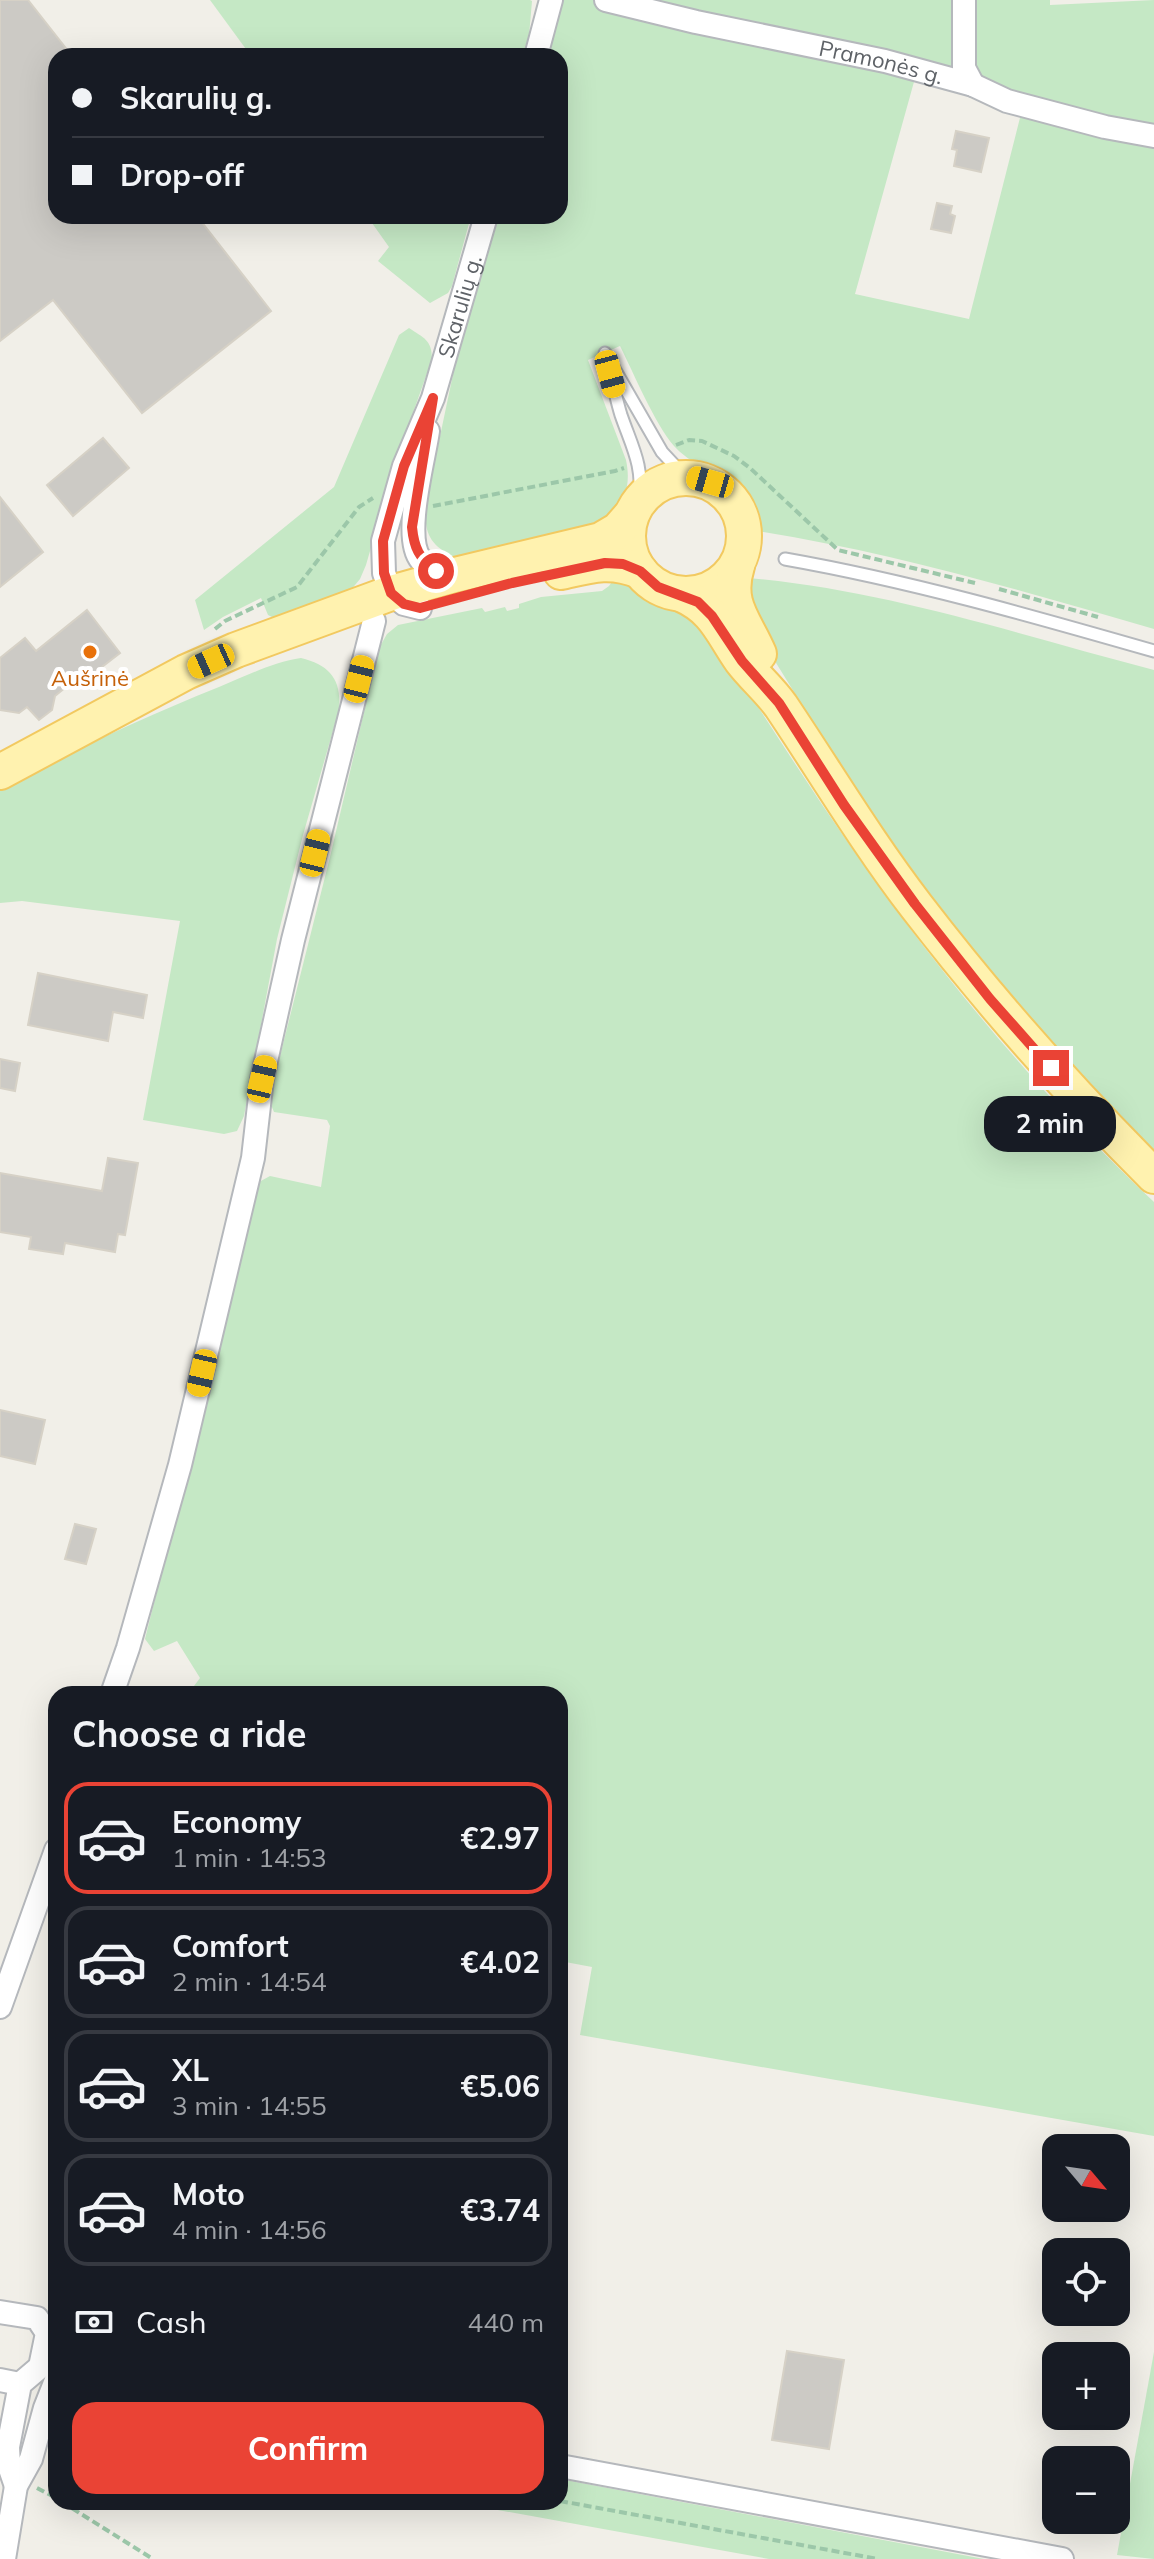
<!DOCTYPE html>
<meta charset="utf-8">
<style>
:root{--surface:#171b24;--page:#20242c;--text:#f1f3f6;--muted:#9ea1a6;--line:#363941;--accent:#ea4335}
body{margin:0;font-family:Mulish,sans-serif;background:var(--page);color:var(--text);height:100vh;display:flex;flex-direction:column;font-size:30px;white-space:nowrap}
*{box-sizing:border-box;margin:0}
p{font-size:26px;color:var(--muted)}
.icon{flex:none;width:44px;height:44px;fill:none;stroke:currentColor;stroke-width:2;stroke-linecap:round;stroke-linejoin:round}
.map{position:relative;flex:1;overflow:hidden}
.panel{position:absolute;left:48px;top:1686px;width:520px;height:824px;display:flex;flex-direction:column;background:var(--surface);border-radius:24px;box-shadow:0 8px 32px #0002}
.panel>*{flex:none}
.top-card{position:absolute;left:48px;top:48px;width:520px;height:176px;border-radius:24px;box-shadow:0 8px 32px #0002;display:grid;align-content:center;height:176px;padding:0 24px;background:var(--surface)}
.needle{width:52px;rotate:119deg}
.tools{position:absolute;left:1042px;top:2134px;display:grid;gap:16px}
.tools a{display:grid;place-items:center;width:88px;height:88px;border-radius:16px;background:var(--surface);box-shadow:0 8px 32px #0002;font-size:40px}
.end{position:absolute;width:36px;height:36px;margin:-18px;border:10px solid #ea4335;background:#fff;box-shadow:0 0 0 4px #fff}
.from{border-radius:50%}
.bubble{position:absolute;height:56px;border-radius:24px;background:var(--surface);box-shadow:0 8px 32px #0002;font-size:26px;font-weight:700;line-height:56px;text-align:center}
.car{position:absolute;width:24px;height:48px;margin:-24px -12px;border-radius:10px;box-shadow:0 0 6px 2px #0007;background:linear-gradient(#f5c518 24%,#345 0 40%,#f5c518 0 76%,#345 0 86%,#f5c518 0)}
.top-card b{display:flex;align-items:center;gap:28px;height:76px;font-size:30px}
.top-card b+b{border-top:2px solid var(--line)}
.top-card i{width:20px;height:20px;background:var(--text)}
ul{padding:0;list-style:none}
li{display:flex;align-items:center;gap:24px;height:112px;margin:0 16px 12px;padding:0 8px;border:4px solid var(--line);border-radius:24px}
li div{flex:1}
li b{display:block;font-size:30px}
li em{font-style:normal;font-weight:700}
li.active{border-color:var(--accent)}
li>.icon{width:72px;height:72px;stroke-width:1.5}
h2{padding:0 24px;font-size:36px;line-height:96px}
.pay{display:flex;align-items:center;gap:20px;height:88px;padding:0 24px;font-size:30px}
.pay p{margin-inline-start:auto}
.action{display:flex;gap:16px;margin-top:auto;padding:16px 24px}
.action a{flex:1;height:92px;border-radius:24px;background:var(--accent);color:#fff;font-size:32px;font-weight:700;line-height:92px;text-align:center}
.map>svg:first-child{display:block}
.green{fill:#c5e8c5;fill-rule:evenodd}
.building{fill:#cccac5;stroke:#d6d1c6;stroke-width:2}
.lines{fill:none;stroke-linecap:round;stroke-linejoin:round}
.lane-casing{stroke:#b5b8bc;stroke-width:15}
.street-casing{stroke:#b5b8bc;stroke-width:26}
.primary-casing{stroke:#f2c960;stroke-width:38}
.path{stroke:#9cc7a9;stroke-width:4;stroke-dasharray:8 4;stroke-linecap:butt}
.lane{stroke:#fff;stroke-width:11}
.street{stroke:#fff;stroke-width:22}
.primary{stroke:#fff2af;stroke-width:34}
.route{stroke:#ea4335;stroke-width:10}
.food-dot{fill:#e8710a;stroke:#fff;stroke-width:3}
.labels{text-anchor:middle;dominant-baseline:central;stroke-width:8;stroke-linejoin:round;paint-order:stroke}
.street-label{font-size:22px;fill:#5f6368;stroke:#fff}
.food-label{font-size:22px;fill:#c56008;stroke:#fff}
</style>
<div class="map">
<svg width="1154" height="2559" viewBox="0 0 1154 2559">
<rect width="100%" height="100%" fill="#f1efe8"/>
<g class="green">
<polygon points="210,0 530,0 532,1 529,36 522,56 251,56"/>
<path d="M563,0H1050V5L1154,0V629C1023,591 891,552 757,531C748,465 707,482 674,446C655,424 634,374 620,346L588,360L626,460C639,522 580,528 535,539C509,545 482,551 455,557C426,544 423,528 427,498L455,365L497,216H560V56H544ZM917,71L1023,106L969,319L855,294Z"/>
<polygon points="367,216 471,216 452,286 448,293 430,303 378,261 389,247"/>
<path d="M409,328C424,338 432,340 432,359L395,464L366,565L360,579L350,591L274,618L268,615L261,598L223,617L204,630L195,600L334,487L399,335Z"/>
<path d="M748,578C886,590 1020,635 1154,670V1151L1042,1032L968,944L921,882L849,781L773,658L751,610Z"/>
<path d="M614,579L630,582L653,597L681,609L709,632C755,701 799,772 847,841C936,970 1039,1094 1154,1202V2136L580,2035L592,1967L560,1961V1694H188L200,1678L177,1641L154,1651L145,1639L259,1182L270,1176L321,1187L330,1126L327,1120L274,1112L269,1100L330,857L379,648L387,634L398,625L482,608L485,612L505,607L507,611L519,608V604L541,597L602,591L609,586Z"/>
<path d="M301,658C330,665 342,680 339,710L303,835L277,939L244,1116L237,1131L224,1134L143,1120L180,921L22,901L0,903V789C71,751 144,717 219,687C246,676 273,662 301,658Z"/>
<polygon points="1154,2352 1154,2559 1117,2555"/>
<polygon points="560,2479 984,2559 769,2559 454,2502 560,2502"/>
</g>
<g class="building">
<polygon points="0,0 28,0 72,56 56,56 56,216 197,216 271,311 142,413 53,300 0,341"/>
<polygon points="956,131 989,138 981,172 954,166 957,150 952,149"/>
<polygon points="937,203 952,206 950,214 955,216 951,233 931,229"/>
<polygon points="103,438 129,468 73,516 47,485"/>
<polygon points="0,497 43,552 0,587"/>
<polygon points="87,610 120,653 81,683 77,678 55,696 52,710 39,720 27,707 19,713 0,710 0,658 25,638 36,651"/>
<polygon points="38,973 147,995 143,1018 113,1012 108,1041 28,1025"/>
<polygon points="0,1059 20,1063 15,1091 0,1088"/>
<polygon points="108,1158 138,1163 125,1235 118,1234 115,1252 65,1243 63,1254 29,1249 31,1237 0,1232 0,1173 102,1191"/>
<polygon points="0,1410 45,1420 35,1464 0,1456"/>
<polygon points="75,1524 96,1529 86,1564 65,1559"/>
<polygon points="787,2351 844,2360 829,2449 772,2440"/>
</g>
<g class="lines">
<g class="lane-casing">
<g id="lane">
<polyline points="605,353 662,452 676,467 694,478"/>
<path d="M608,366C613,382 616,399 621,415C632,447 644,466 639,501"/>
<path d="M785,559C910,581 1032,616 1154,651"/>
</g>
</g>
<g class="street-casing">
<g id="street">
<path id="s1" d="M606,0L696,22L885,61L973,85L1007,101L1105,127L1154,136"/>
<polyline points="964,0 964,68 973,85"/>
<polyline points="536,56 551,0"/>
<path d="M428,431C424,460 402,538 421,560C430,570 443,572 455,575"/>
<path id="s2" d="M420,608L404,604L391,593L384,573L383,541L404,466L433,398L486,216"/>
<polyline points="112,1694 128,1648 180,1465 253,1158 262,1079 293,940 374,621"/>
<polyline points="0,2007 56,1850"/>
<polyline points="0,2312 37,2318 47,2333 40,2367 20,2384 8,2447 9,2466 16,2486"/>
<polyline points="0,2380 20,2384"/>
<polyline points="560,2466 1062,2559"/>
<polyline points="4,2559 16,2486 31,2459 45,2408 56,2380"/>
</g>
</g>
<g class="primary-casing">
<g id="primary">
<circle cx="686" cy="536" r="58"/>
<path d="M737,566C725,604 745,621 759,654"/>
<path d="M561,572C591,565 610,559 640,571"/>
<path d="M681,594C715,609 721,631 741,660C753,676 769,689 781,706C826,773 867,842 917,907C990,1002 1069,1091 1154,1176"/>
<polyline points="0,772 186,672 236,650 391,593 455,575 601,540 618,530 632,514"/>
</g>
</g>
<g class="path">
<polyline points="676,445 689,440 702,441 734,456 750,468 838,550 975,583"/>
<polyline points="433,506 615,471 624,468"/>
<polyline points="999,589 1098,617"/>
<polyline points="215,629 225,621 297,587 359,507 373,498"/>
<polyline points="37,2488 56,2498"/>
<polyline points="560,2501 878,2559"/>
<polyline points="62,2502 153,2559"/>
</g>
<use href="#lane" class="lane"/>
<use href="#street" class="street"/>
<use href="#primary" class="primary"/>
</g>
<g class="lines">
<path class="route" d="M436,571C419,558 414,548 412,527L433,398L404,466L383,541L384,573L391,593L404,604L420,608L512,583L605,563L623,564L640,571L658,587L698,602L712,616L742,661L779,703L844,805L915,904L990,999L1051,1068"/>
</g>
<circle class="food-dot" cx="90" cy="652" r="8"/>
<g class="labels">
<g class="street-label">
<text stroke="none"><textPath href="#s1" startOffset="282">Pramonės g.</textPath></text>
<text stroke="none"><textPath href="#s2" startOffset="334">Skarulių g.</textPath></text>
</g>
<g class="food-label">
<text x="90" y="678">Aušrinė</text>
</g>
</g>
</svg>
<div class="tools">
<a><svg class="needle" viewBox="-14 -14 28 28"><path d="M0-13l5 13h-10z" fill="#e53935"/><path d="M0 13l5-13h-10z" fill="#9ea1a6"/></svg></a>
<a><svg class="icon" aria-label="locate" viewBox="0 0 24 24"><circle cx="12" cy="12" r="6"/><path d="M12 2v4M12 18v4M2 12h4M18 12h4"/></svg></a>
<a>+</a>
<a>−</a>
</div>
<i class="end from" style="left:436px;top:571px"></i>
<i class="end" style="left:1051px;top:1068px"></i>
<div class="bubble" style="left:984px;top:1096px;width:132px">2 min</div>
<i class="car" style="left:610px;top:374px;rotate:165deg"></i>
<i class="car" style="left:710px;top:482px;rotate:286deg"></i>
<i class="car" style="left:211px;top:661px;rotate:246deg"></i>
<i class="car" style="left:359px;top:679px;rotate:14deg"></i>
<i class="car" style="left:315px;top:853px;rotate:14deg"></i>
<i class="car" style="left:262px;top:1079px;rotate:13deg"></i>
<i class="car" style="left:202px;top:1373px;rotate:193deg"></i>
<div class="top-card">
<b><i class="from"></i>Skarulių g.</b>
<b><i></i>Drop-off</b>
</div>
<section class="panel">
<h2>Choose a ride</h2>
<ul>
<li class="active"><svg class="icon" aria-label="car" viewBox="0 0 24 24"><path d="M5 17H2v-5l4-1 3-4h7l3 4 3 1v5h-3M9 17h6M6 11h13"/><circle cx="7" cy="17" r="2"/><circle cx="17" cy="17" r="2"/></svg><div><b>Economy</b><p>1 min · 14:53</p></div><em>€2.97</em></li>
<li><svg class="icon" aria-label="car" viewBox="0 0 24 24"><path d="M5 17H2v-5l4-1 3-4h7l3 4 3 1v5h-3M9 17h6M6 11h13"/><circle cx="7" cy="17" r="2"/><circle cx="17" cy="17" r="2"/></svg><div><b>Comfort</b><p>2 min · 14:54</p></div><em>€4.02</em></li>
<li><svg class="icon" aria-label="car" viewBox="0 0 24 24"><path d="M5 17H2v-5l4-1 3-4h7l3 4 3 1v5h-3M9 17h6M6 11h13"/><circle cx="7" cy="17" r="2"/><circle cx="17" cy="17" r="2"/></svg><div><b>XL</b><p>3 min · 14:55</p></div><em>€5.06</em></li>
<li><svg class="icon" aria-label="car" viewBox="0 0 24 24"><path d="M5 17H2v-5l4-1 3-4h7l3 4 3 1v5h-3M9 17h6M6 11h13"/><circle cx="7" cy="17" r="2"/><circle cx="17" cy="17" r="2"/></svg><div><b>Moto</b><p>4 min · 14:56</p></div><em>€3.74</em></li>
</ul>
<div class="pay"><svg class="icon" aria-label="cash" viewBox="0 0 24 24"><path d="M3 7h18v10H3z"/><circle cx="12" cy="12" r="2"/></svg>Cash<p>440 m</p></div>
<div class="action"><a>Confirm</a></div>
</section>
</div>
